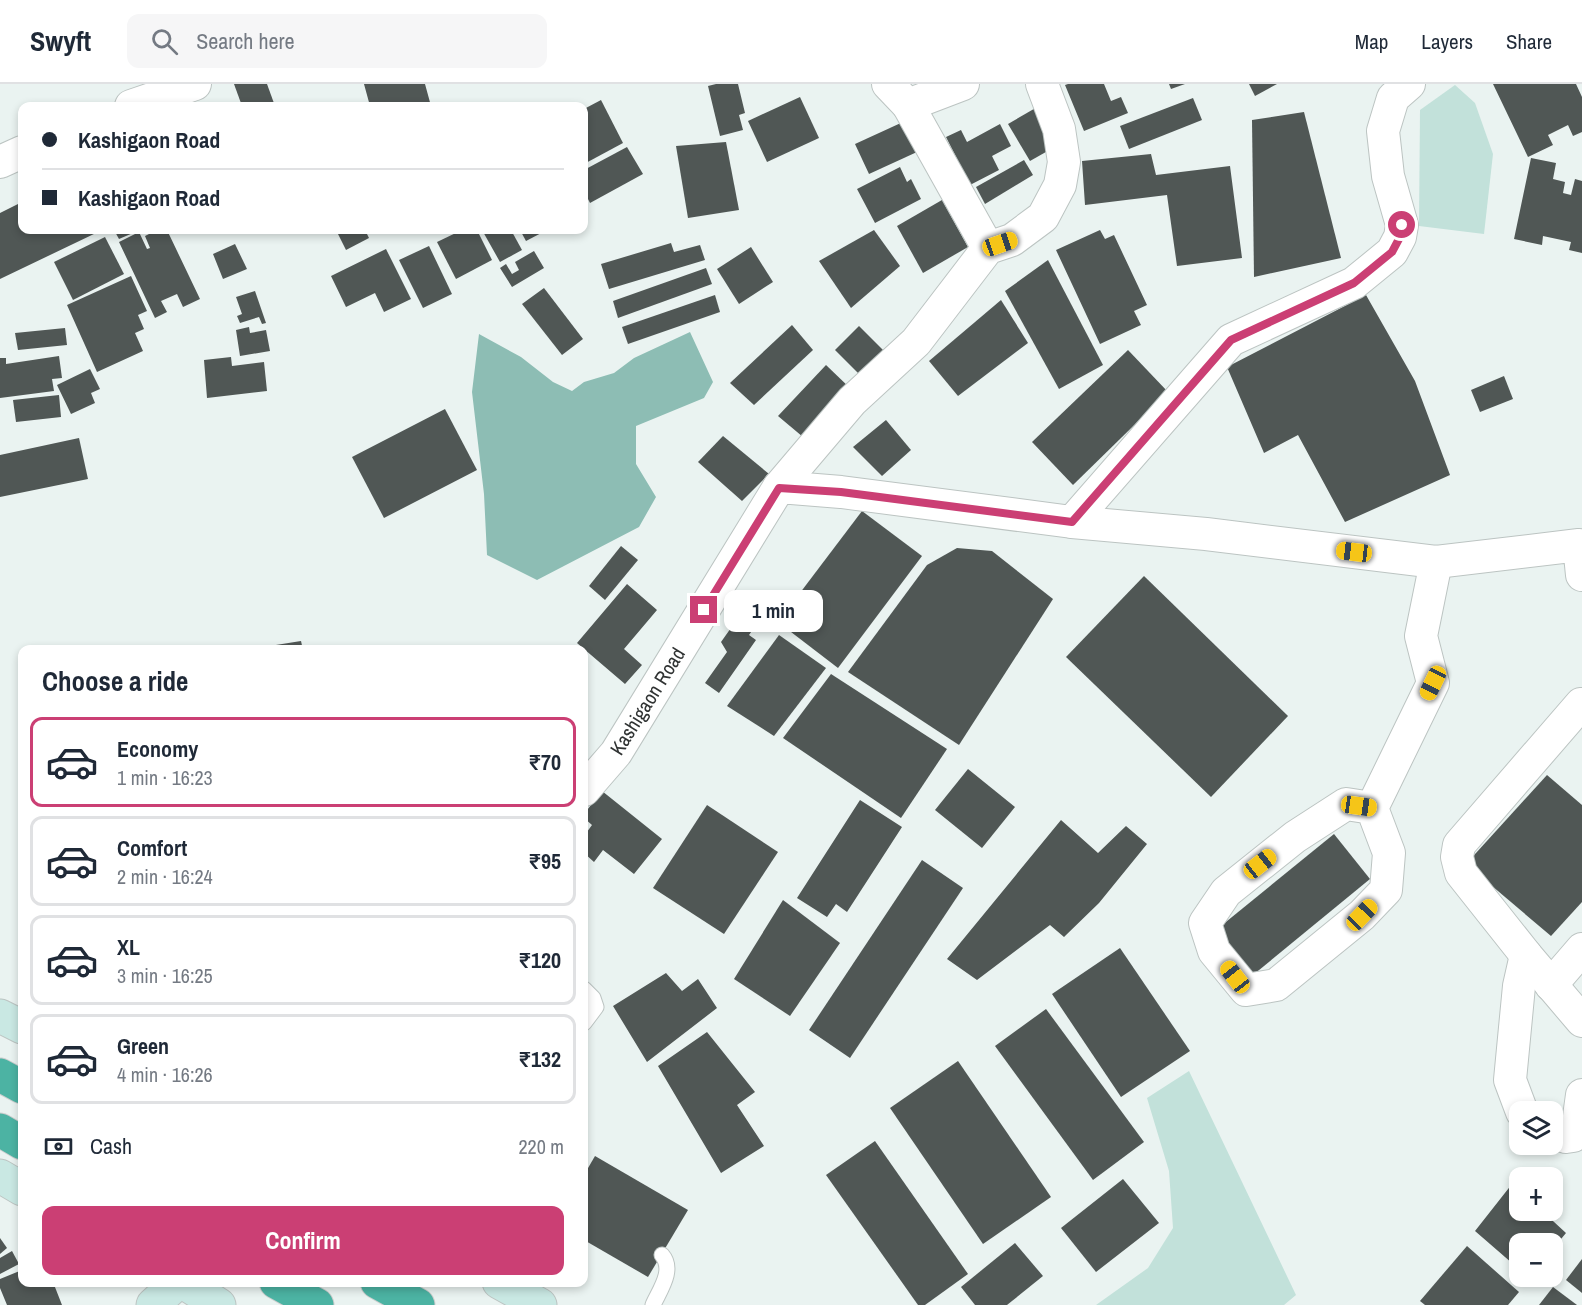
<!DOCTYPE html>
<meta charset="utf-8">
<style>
:root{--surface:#fff;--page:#f6f6f7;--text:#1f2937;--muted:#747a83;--line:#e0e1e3;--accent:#cb3f74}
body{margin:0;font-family:"Archivo Narrow",sans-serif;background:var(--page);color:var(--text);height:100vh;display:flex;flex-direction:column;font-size:22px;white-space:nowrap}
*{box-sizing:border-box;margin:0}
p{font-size:20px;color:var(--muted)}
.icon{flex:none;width:33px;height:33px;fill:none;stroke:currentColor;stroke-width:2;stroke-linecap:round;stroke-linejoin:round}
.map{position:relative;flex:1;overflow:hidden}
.details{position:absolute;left:18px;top:561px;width:570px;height:642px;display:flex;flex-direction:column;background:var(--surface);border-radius:12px;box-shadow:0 3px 9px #0003}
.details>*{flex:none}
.guide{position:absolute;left:18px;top:18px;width:570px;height:132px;border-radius:12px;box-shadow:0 3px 9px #0003;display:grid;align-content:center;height:132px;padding:0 24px;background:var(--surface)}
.buttons{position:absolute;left:1509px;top:1017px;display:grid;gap:12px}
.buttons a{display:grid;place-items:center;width:54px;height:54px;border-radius:12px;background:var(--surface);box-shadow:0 3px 9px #0003;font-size:30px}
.end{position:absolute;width:27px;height:27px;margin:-14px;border:8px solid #cb3f74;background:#fff;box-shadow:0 0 0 3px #fff}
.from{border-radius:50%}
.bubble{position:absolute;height:42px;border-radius:12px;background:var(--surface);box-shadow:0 3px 9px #0003;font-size:20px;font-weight:700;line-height:42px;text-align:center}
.car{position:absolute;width:18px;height:36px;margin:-18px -9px;border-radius:8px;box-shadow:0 0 4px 2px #0007;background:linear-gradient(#f5c518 24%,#345 0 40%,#f5c518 0 76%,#345 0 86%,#f5c518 0)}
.guide b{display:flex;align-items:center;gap:21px;height:57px;font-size:22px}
.guide b+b{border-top:2px solid var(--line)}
.guide i{width:15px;height:15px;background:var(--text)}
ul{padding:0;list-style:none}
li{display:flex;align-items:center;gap:18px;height:90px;margin:0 12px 9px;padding:0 12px;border:3px solid var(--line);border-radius:12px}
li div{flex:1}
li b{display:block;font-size:22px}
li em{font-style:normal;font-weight:700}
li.selected{border-color:var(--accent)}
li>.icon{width:54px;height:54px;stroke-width:1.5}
h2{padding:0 24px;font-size:27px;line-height:72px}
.pay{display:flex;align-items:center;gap:15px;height:66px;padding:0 24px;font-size:22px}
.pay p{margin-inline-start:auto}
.primary-button{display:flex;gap:12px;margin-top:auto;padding:12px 24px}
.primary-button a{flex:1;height:69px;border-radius:12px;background:var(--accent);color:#fff;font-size:24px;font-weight:700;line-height:69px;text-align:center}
header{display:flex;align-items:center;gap:36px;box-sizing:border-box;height:84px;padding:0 30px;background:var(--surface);border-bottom:2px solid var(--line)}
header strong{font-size:28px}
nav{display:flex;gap:33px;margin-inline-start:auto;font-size:21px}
.search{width:420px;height:54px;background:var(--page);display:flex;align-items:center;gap:15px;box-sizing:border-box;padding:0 21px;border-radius:12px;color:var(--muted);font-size:22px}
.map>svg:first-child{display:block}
.green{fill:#c2e1da}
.forest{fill:#8dbdb4}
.building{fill:#505755}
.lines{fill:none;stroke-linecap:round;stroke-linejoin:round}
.lane-casing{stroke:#bcc4c2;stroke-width:17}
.street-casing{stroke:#bcc4c2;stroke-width:34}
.secondary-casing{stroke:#bcc4c2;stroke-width:35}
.highway-casing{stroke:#cecece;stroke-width:35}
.lane{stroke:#fff;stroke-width:15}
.street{stroke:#fff;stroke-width:32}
.secondary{stroke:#c9e8e3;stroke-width:33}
.highway{stroke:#4cb3a3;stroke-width:33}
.route{stroke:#cb3f74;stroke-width:8}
.labels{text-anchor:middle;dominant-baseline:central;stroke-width:6;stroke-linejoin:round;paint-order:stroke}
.street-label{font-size:20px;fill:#313434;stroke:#fff}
</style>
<header>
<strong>Swyft</strong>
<div class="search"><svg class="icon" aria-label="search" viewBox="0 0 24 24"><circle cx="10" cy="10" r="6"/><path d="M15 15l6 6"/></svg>Search here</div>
<nav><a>Map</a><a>Layers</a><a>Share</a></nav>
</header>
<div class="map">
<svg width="1582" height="1221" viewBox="0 0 1582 1221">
<rect width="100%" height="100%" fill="#eaf3f1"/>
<g class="green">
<polygon points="1455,1 1475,19 1493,70 1484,150 1419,142 1420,26"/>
<polygon points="1189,987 1296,1211 1284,1221 1096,1221 1148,1184 1173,1144 1169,1087 1147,1014"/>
</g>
<polygon class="forest" points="690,248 713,298 704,314 636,342 636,380 656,413 639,443 537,496 487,471 484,410 472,308 479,250 521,273 553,298 572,307 584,298 614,289 634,274"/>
<g class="building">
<polygon points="234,0 267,0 275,22 242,22"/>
<polygon points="364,0 425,0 431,22 370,22"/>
<polygon points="716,0 738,0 745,29 739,31 743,46 720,52 708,2"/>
<polygon points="1068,0 1104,0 1111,17 1121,13 1128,29 1084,47 1065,1"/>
<polygon points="1169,0 1185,0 1171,5"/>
<polygon points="1249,0 1277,0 1255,12"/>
<polygon points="1493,0 1576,0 1582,13 1582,48 1573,52 1568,41 1548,51 1553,61 1528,73"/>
<polygon points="800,13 819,54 767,78 748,37"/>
<polygon points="1193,14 1202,36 1129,65 1120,42"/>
<polygon points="601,16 623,59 584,80 584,25"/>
<polygon points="1039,22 1060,60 1030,77 1008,40"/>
<polygon points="1304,28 1341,174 1254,193 1252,36"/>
<polygon points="903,38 917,68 869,90 855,60"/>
<polygon points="1000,40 1011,62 992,72 999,86 970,101 946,53 961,46 967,58"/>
<polygon points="726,58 739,126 688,134 676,62"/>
<polygon points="627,63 643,90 590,119 584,107 584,86"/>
<polygon points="1151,70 1156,91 1230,82 1242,174 1177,182 1167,111 1085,121 1082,77"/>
<polygon points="1531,74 1556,79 1553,95 1565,98 1563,109 1571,111 1575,95 1582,97 1582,169 1569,166 1571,158 1543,152 1542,161 1514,155"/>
<polygon points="1024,76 1033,91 985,120 976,103"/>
<polygon points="900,83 907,98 911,95 921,115 875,139 857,105"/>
<polygon points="942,116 968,163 923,189 897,142"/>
<polygon points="22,118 22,146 94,146 96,149 0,195 0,129"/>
<polygon points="114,146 140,146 119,155"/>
<polygon points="157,146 167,146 200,215 183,223 177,210 161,217 167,228 155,234 119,158 139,148 147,165 150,164 145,152"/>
<polygon points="336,146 365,146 369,154 346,166"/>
<polygon points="462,146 477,146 492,176 456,195 437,158"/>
<polygon points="482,146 511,146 522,166 500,178"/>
<polygon points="520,146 547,146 526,157"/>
<polygon points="874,146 900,182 851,224 819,177"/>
<polygon points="1100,146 1105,155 1114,151 1147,221 1134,227 1141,241 1100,260 1056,166"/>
<polygon points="105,153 124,190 73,216 54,178"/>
<polygon points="671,159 674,168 700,161 705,176 609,205 601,180"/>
<polygon points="235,160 247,185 223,195 213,170"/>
<polygon points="429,162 452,210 423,224 399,176"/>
<polygon points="751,163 773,198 739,220 717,185"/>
<polygon points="386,165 411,215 384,228 375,209 346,223 331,192"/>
<polygon points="534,167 544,184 512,203 500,184 506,180 512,190 519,186 515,178"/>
<polygon points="1048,176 1103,281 1059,305 1005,207"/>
<polygon points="706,184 712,200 618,234 613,217"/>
<polygon points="131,192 147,227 138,231 144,245 135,249 143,267 97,288 67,221"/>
<polygon points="544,204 583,255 562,271 522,220"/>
<polygon points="255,207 266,239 262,240 259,233 240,239 237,232 242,230 236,213"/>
<polygon points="715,211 720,228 628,260 622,243"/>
<polygon points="1366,211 1415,297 1450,391 1345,438 1298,351 1264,369 1227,283"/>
<polygon points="1001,216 1028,259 958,312 929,277"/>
<polygon points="792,241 813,266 754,321 730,299"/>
<polygon points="859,242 890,273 866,297 835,266"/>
<polygon points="249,243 250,249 266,246 270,267 240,272 236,246"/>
<polygon points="65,244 67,261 18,266 15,249"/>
<polygon points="1128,266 1168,308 1073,401 1032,358"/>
<polygon points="59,272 62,294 52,295 54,307 0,314 0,274 6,274 6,280"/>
<polygon points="231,273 232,282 264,278 267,307 207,314 204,276"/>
<polygon points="826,281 852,306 803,353 778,332"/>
<polygon points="90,285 100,305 91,309 95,319 71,330 57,301"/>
<polygon points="1504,292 1513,315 1480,328 1471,306"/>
<polygon points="59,311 61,333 16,338 13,316"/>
<polygon points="445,325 477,386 384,434 352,373"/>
<polygon points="886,336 911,366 882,392 853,363"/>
<polygon points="723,352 769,390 742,417 698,378"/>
<polygon points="79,354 88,395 0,413 0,371"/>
<polygon points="862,427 922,472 838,584 778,538"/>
<polygon points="621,462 638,476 605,516 589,502"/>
<polygon points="957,464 992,467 1053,515 959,661 848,588 927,481"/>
<polygon points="1144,492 1288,632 1211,713 1066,573"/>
<polygon points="627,500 657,526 624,565 642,581 625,600 577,559"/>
<polygon points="755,510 770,521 749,551 756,556 719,609 705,599 727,568 721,558"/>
<polygon points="779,551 826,584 774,652 727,622"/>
<polygon points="301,557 303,566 257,566 257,564"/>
<polygon points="831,590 947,665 901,734 783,654"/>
<polygon points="968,685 1015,723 982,764 935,726"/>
<polygon points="1547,691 1582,721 1582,818 1551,852 1466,780"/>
<polygon points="602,707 662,755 634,790 603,766 594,778 584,769 584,752 592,741 584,734 584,730"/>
<polygon points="860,716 902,743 847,828 836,820 827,833 797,814"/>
<polygon points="707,721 778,768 724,850 653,804"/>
<polygon points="1061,736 1098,769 1126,742 1147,760 1099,819 1064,853 1050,841 977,896 947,875"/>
<polygon points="1334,750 1370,795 1253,891 1216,846"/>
<polygon points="922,776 963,804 850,974 809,946"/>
<polygon points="783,816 840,859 790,932 734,895"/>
<polygon points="1120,864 1190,967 1121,1013 1052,910"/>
<polygon points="666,889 682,907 698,895 717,924 647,978 613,922"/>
<polygon points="1046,925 1144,1058 1093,1096 995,962"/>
<polygon points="707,948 755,1008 737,1021 764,1062 721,1089 658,982"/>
<polygon points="958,977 1051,1113 983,1160 890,1024"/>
<polygon points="875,1057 968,1190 925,1221 918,1221 826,1091"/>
<polygon points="595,1072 688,1126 648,1193 584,1156 584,1091"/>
<polygon points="1123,1095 1159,1139 1096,1188 1061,1144"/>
<polygon points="1512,1100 1520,1107 1520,1126 1541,1126 1566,1149 1552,1166 1552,1160 1520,1160 1520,1186 1475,1147"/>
<polygon points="0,1154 7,1164 0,1170"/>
<polygon points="1015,1159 1043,1192 1007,1221 975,1221 961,1203"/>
<polygon points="1467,1162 1519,1208 1508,1221 1425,1221 1420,1217"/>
<polygon points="12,1167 19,1180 0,1190 0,1174"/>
<polygon points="1582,1175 1582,1209 1566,1196"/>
<polygon points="22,1186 22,1198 53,1198 62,1221 7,1221 0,1204 0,1195"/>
<polygon points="1553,1203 1577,1221 1539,1221"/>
</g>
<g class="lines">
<g class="lane-casing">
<g id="lane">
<polyline points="584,905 593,914 596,923 584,939"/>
<path d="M653,1221C659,1207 675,1186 662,1171"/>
</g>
</g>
<g class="street-casing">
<g id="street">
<polyline points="888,0 908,21 963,0"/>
<polyline points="908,21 988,164"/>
<polyline points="131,22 195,0"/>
<polyline points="0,78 22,68"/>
<polyline points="779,403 852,317 916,258 988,164 1012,156 1043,133 1060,101 1064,78 1059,45 1042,0"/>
<polyline points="1072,438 1206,450 1436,478 1579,461 1582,491"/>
<polyline points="1581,620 1459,761 1457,773 1461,789 1526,871 1582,937"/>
<polyline points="584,706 616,669 779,403 841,408 1072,438 1231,256 1354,199 1392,168 1400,153 1402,141 1388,92 1383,47 1393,14 1409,0"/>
<polyline points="1372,724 1346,720 1295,753 1226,808 1205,839 1214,867 1246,906 1276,901 1362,831 1386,806 1389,769 1372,724 1433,599 1421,552 1436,478"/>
<polyline points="1551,901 1582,865"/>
<polyline points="1522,1028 1510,996 1519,902 1526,871"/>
<polyline points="1552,1047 1566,1053 1573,1052 1577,1047 1582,1011"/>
</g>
</g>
<g class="secondary-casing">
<g id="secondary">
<polyline points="0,932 22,943"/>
<polyline points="0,1092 22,1105"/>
<polyline points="183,1198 219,1221"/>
<polyline points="499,1198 540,1221"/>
<polyline points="153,1221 178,1198"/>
</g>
</g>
<g class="highway-casing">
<g id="highway">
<polyline points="0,991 22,1003"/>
<polyline points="0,1046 22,1059"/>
<polyline points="276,1198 317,1221"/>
<polyline points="377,1198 418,1221"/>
</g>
</g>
<use href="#lane" class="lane"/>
<use href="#street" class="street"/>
<use href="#secondary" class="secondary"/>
<use href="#highway" class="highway"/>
</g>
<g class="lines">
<polyline class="route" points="704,526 779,404 841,408 1072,438 1231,256 1354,199 1392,168 1400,153 1402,141"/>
</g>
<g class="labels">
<g class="street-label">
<text transform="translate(647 617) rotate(-58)">Kashigaon Road</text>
</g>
</g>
</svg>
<div class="buttons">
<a><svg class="icon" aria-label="layers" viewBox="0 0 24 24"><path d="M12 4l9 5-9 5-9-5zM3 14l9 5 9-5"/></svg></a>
<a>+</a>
<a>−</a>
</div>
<i class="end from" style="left:1402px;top:141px"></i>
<i class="end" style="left:704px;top:526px"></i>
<div class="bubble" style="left:724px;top:506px;width:99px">1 min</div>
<i class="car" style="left:1000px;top:160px;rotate:71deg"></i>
<i class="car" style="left:1354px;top:468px;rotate:277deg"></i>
<i class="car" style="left:1433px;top:599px;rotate:206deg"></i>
<i class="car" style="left:1359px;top:722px;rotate:98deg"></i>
<i class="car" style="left:1260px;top:780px;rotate:52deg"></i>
<i class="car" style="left:1362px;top:831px;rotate:44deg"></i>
<i class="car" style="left:1235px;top:893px;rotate:322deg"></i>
<div class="guide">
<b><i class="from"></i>Kashigaon Road</b>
<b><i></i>Kashigaon Road</b>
</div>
<section class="details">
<h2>Choose a ride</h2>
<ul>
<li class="selected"><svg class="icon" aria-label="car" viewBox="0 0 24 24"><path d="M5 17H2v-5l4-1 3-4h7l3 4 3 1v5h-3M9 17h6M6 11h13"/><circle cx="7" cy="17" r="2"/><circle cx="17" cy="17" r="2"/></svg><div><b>Economy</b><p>1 min · 16:23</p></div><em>₹70</em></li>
<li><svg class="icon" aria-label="car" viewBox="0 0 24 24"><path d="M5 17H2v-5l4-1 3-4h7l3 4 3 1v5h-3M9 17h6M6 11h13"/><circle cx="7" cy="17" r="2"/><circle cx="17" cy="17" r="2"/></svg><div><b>Comfort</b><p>2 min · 16:24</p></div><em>₹95</em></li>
<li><svg class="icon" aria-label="car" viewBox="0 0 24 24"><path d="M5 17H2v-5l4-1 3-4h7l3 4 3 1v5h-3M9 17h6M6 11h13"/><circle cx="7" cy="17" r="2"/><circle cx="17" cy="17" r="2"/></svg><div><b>XL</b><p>3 min · 16:25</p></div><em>₹120</em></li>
<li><svg class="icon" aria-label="car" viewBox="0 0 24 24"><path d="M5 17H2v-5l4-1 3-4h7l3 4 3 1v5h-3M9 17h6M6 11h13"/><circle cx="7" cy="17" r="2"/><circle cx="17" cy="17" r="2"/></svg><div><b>Green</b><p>4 min · 16:26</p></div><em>₹132</em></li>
</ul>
<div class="pay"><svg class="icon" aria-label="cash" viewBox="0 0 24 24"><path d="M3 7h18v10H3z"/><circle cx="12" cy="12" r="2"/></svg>Cash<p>220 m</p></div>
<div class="primary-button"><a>Confirm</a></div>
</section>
</div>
